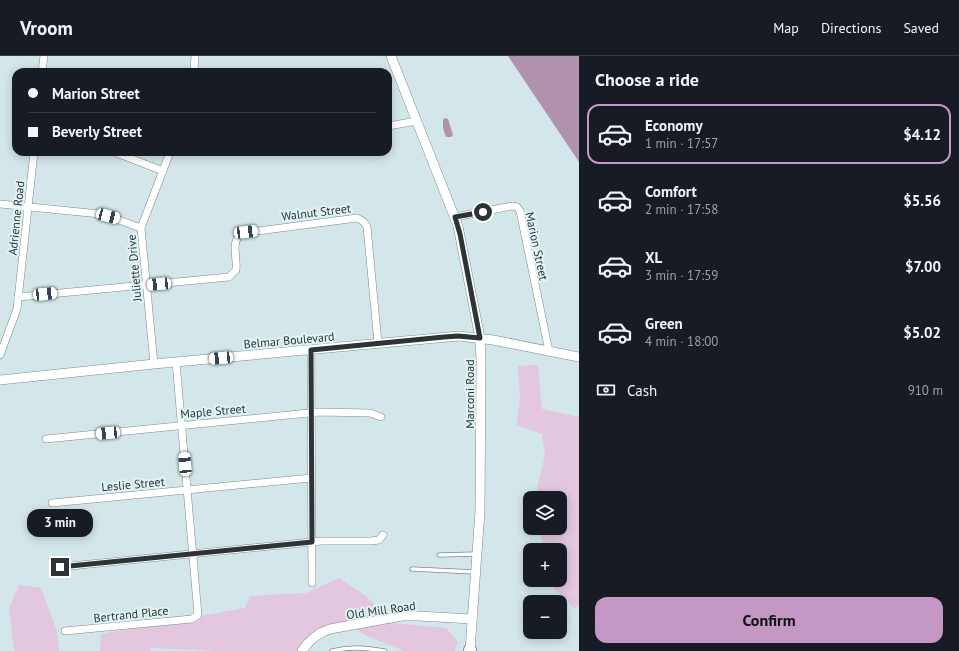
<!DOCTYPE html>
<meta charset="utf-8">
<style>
:root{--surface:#171b24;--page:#20242c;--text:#f1f3f6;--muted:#9ea1a6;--line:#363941;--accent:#c597c5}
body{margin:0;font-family:"PT Sans",sans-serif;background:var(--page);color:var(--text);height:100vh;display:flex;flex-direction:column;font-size:15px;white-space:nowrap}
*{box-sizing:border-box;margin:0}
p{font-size:13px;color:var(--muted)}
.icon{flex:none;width:22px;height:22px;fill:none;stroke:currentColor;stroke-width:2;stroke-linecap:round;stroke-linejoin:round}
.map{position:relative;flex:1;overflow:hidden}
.side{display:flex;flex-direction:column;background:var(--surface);width:380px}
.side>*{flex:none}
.banner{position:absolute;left:12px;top:12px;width:380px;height:88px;border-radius:12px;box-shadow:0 2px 10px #0003;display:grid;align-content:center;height:88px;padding:0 16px;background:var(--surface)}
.controls{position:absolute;left:523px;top:435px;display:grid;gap:8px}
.controls a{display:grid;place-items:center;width:44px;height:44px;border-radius:8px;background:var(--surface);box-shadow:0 2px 10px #0003;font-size:20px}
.end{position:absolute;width:18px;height:18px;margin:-9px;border:5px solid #2c3435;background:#fff;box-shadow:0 0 0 2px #fff}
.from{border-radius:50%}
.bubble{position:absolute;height:28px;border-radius:12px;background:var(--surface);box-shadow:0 2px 10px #0003;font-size:13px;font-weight:700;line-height:28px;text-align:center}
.car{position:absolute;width:12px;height:24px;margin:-12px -6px;border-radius:5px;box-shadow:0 0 3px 1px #0007;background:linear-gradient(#fff 24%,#345 0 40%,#fff 0 76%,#345 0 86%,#fff 0)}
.banner b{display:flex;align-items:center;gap:14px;height:38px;font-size:15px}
.banner b+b{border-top:1px solid var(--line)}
.banner i{width:10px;height:10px;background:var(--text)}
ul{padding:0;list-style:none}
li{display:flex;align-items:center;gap:12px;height:60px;margin:0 8px 6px;padding:0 8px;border:2px solid transparent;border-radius:12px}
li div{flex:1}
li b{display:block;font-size:15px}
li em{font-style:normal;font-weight:700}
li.active{border-color:var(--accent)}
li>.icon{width:36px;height:36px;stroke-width:1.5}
h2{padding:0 16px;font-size:18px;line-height:48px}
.pay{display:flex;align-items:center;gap:10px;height:44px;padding:0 16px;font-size:15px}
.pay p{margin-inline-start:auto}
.primary-button{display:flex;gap:8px;margin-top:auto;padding:8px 16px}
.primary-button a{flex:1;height:46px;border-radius:12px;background:var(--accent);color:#111;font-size:16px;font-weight:700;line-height:46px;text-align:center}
header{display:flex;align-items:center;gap:24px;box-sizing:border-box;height:56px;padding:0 20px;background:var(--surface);border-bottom:1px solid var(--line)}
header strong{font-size:19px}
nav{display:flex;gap:22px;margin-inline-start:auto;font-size:14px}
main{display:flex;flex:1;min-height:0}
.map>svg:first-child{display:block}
.green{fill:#e2c7de}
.water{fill:#b192ad}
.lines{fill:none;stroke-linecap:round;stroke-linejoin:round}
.lane-casing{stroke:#7a8c8e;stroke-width:5}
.street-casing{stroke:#7a8c8e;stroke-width:8}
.secondary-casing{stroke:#7a8c8e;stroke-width:10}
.highway-casing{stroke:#7a8c8e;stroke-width:14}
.lane{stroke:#fff;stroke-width:3.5}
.street{stroke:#fff;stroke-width:7}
.secondary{stroke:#fff;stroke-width:9}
.highway{stroke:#fff;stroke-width:12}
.route{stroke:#2c3435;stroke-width:5}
.labels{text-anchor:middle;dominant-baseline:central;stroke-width:4;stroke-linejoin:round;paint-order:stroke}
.street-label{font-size:12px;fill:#2c3435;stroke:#e0f4f6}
</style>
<header>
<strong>Vroom</strong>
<nav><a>Map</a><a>Directions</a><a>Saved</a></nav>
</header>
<main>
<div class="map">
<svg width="579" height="595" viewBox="0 0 579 595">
<rect width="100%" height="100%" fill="#d3e6e9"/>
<g class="green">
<polygon points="538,309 542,353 579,361 579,549 575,553 546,524 560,524 560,494 530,494 530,497 528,494 542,487 541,472 560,472 560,442 538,442 537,432 545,399 542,378 517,369 520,343 518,310"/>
<polygon points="339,522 366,540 392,567 446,572 458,586 455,595 404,595 367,580 354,572 310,583 306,595 218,595 151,592 150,595 100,595 101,578 245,552 250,540 306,537"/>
<polygon points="19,529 41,532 57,575 59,595 14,595 9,552"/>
</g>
<g class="water">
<polygon points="508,0 579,0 579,106"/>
<polygon points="445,62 448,63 453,79 451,81 446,81 443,72 443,64"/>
</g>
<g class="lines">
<g class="lane-casing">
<g id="lane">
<polyline points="439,499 476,498"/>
<polyline points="412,513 475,516"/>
<path d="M332,595C352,590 365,592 385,595"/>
</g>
</g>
<g class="street-casing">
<g id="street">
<polyline points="42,16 44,0"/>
<polyline points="194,16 195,0"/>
<polyline points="388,70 417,65"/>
<polyline points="114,96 163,115"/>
<polyline points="0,148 100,158 116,163 141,172"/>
<polyline points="455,161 512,150 517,151 520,155 549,295"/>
<path d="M18,241L229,221L236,214C238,202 229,185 243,177L357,162L364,166L367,171L378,287"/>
<polyline points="311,294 312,527"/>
<polyline points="0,299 17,253 34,96"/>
<polyline points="154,308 141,172 170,96"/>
<polyline points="46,383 319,356 370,357 381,361"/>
<polyline points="52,447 311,422"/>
<polyline points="60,511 322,485 371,485 379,484 383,479"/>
<polyline points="65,575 192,563 198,559 176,306"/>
</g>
</g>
<g class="secondary-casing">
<g id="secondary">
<polyline points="391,0 458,170 480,282 481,306 480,455 470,594"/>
<polyline points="0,324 154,308 459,280 493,284 579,301"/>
<path d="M302,595C309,584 318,577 330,573L402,560H418L472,563"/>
</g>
</g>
<g class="highway-casing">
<polyline id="highway" points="470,594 470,595"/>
</g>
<use href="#lane" class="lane"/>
<use href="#street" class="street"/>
<use href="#secondary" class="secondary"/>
<use href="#highway" class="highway"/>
</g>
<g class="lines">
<polyline class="route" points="60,511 312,486 311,294 444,281 458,280 480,282 460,178 455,161 483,156"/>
</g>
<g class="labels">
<g class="street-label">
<text transform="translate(316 156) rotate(-7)">Walnut Street</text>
<text transform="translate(16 162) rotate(-84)">Adrienne Road</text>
<text transform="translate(537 190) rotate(78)">Marion Street</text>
<text transform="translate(134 212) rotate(-95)">Juliette Drive</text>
<text transform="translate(289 284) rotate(-5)">Belmar Boulevard</text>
<text transform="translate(469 338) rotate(-90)">Marconi Road</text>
<text transform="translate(213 355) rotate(-5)">Maple Street</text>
<text transform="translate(133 428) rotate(-5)">Leslie Street</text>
<text transform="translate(381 554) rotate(-8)">Old Mill Road</text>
<text transform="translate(131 558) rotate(-6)">Bertrand Place</text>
</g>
</g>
</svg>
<div class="controls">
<a><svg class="icon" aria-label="layers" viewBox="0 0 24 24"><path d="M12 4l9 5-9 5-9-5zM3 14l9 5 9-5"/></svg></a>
<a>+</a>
<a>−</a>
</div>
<i class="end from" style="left:483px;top:156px"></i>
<i class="end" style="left:60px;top:511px"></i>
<div class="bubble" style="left:27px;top:453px;width:66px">3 min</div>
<i class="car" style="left:108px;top:160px;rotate:105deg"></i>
<i class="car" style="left:246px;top:176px;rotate:83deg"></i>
<i class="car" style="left:159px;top:228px;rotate:265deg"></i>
<i class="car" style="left:45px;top:238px;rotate:84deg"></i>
<i class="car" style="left:221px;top:302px;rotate:265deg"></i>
<i class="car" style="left:108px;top:377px;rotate:265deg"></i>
<i class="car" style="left:185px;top:408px;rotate:355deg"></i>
<div class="banner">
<b><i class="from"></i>Marion Street</b>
<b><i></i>Beverly Street</b>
</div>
</div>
<section class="side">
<h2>Choose a ride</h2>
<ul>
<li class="active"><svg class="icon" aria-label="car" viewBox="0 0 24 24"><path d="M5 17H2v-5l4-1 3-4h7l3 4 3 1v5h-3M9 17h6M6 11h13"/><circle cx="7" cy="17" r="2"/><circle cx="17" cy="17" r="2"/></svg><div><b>Economy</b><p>1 min · 17:57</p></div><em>$4.12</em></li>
<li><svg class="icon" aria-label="car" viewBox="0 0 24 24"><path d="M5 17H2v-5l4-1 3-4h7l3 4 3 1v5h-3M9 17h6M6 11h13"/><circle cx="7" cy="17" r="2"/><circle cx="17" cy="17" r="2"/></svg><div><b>Comfort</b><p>2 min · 17:58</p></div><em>$5.56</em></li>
<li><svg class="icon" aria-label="car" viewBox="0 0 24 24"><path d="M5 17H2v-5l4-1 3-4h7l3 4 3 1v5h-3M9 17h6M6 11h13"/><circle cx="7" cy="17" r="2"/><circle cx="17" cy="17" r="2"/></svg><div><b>XL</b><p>3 min · 17:59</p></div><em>$7.00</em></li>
<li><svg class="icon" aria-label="car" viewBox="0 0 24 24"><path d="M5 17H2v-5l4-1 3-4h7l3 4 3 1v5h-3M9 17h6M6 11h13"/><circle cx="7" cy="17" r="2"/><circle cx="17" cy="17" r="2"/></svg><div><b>Green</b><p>4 min · 18:00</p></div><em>$5.02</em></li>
</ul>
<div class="pay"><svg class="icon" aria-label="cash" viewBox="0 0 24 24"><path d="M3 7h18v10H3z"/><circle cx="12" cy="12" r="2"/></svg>Cash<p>910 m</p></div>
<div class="primary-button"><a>Confirm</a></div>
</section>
</main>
